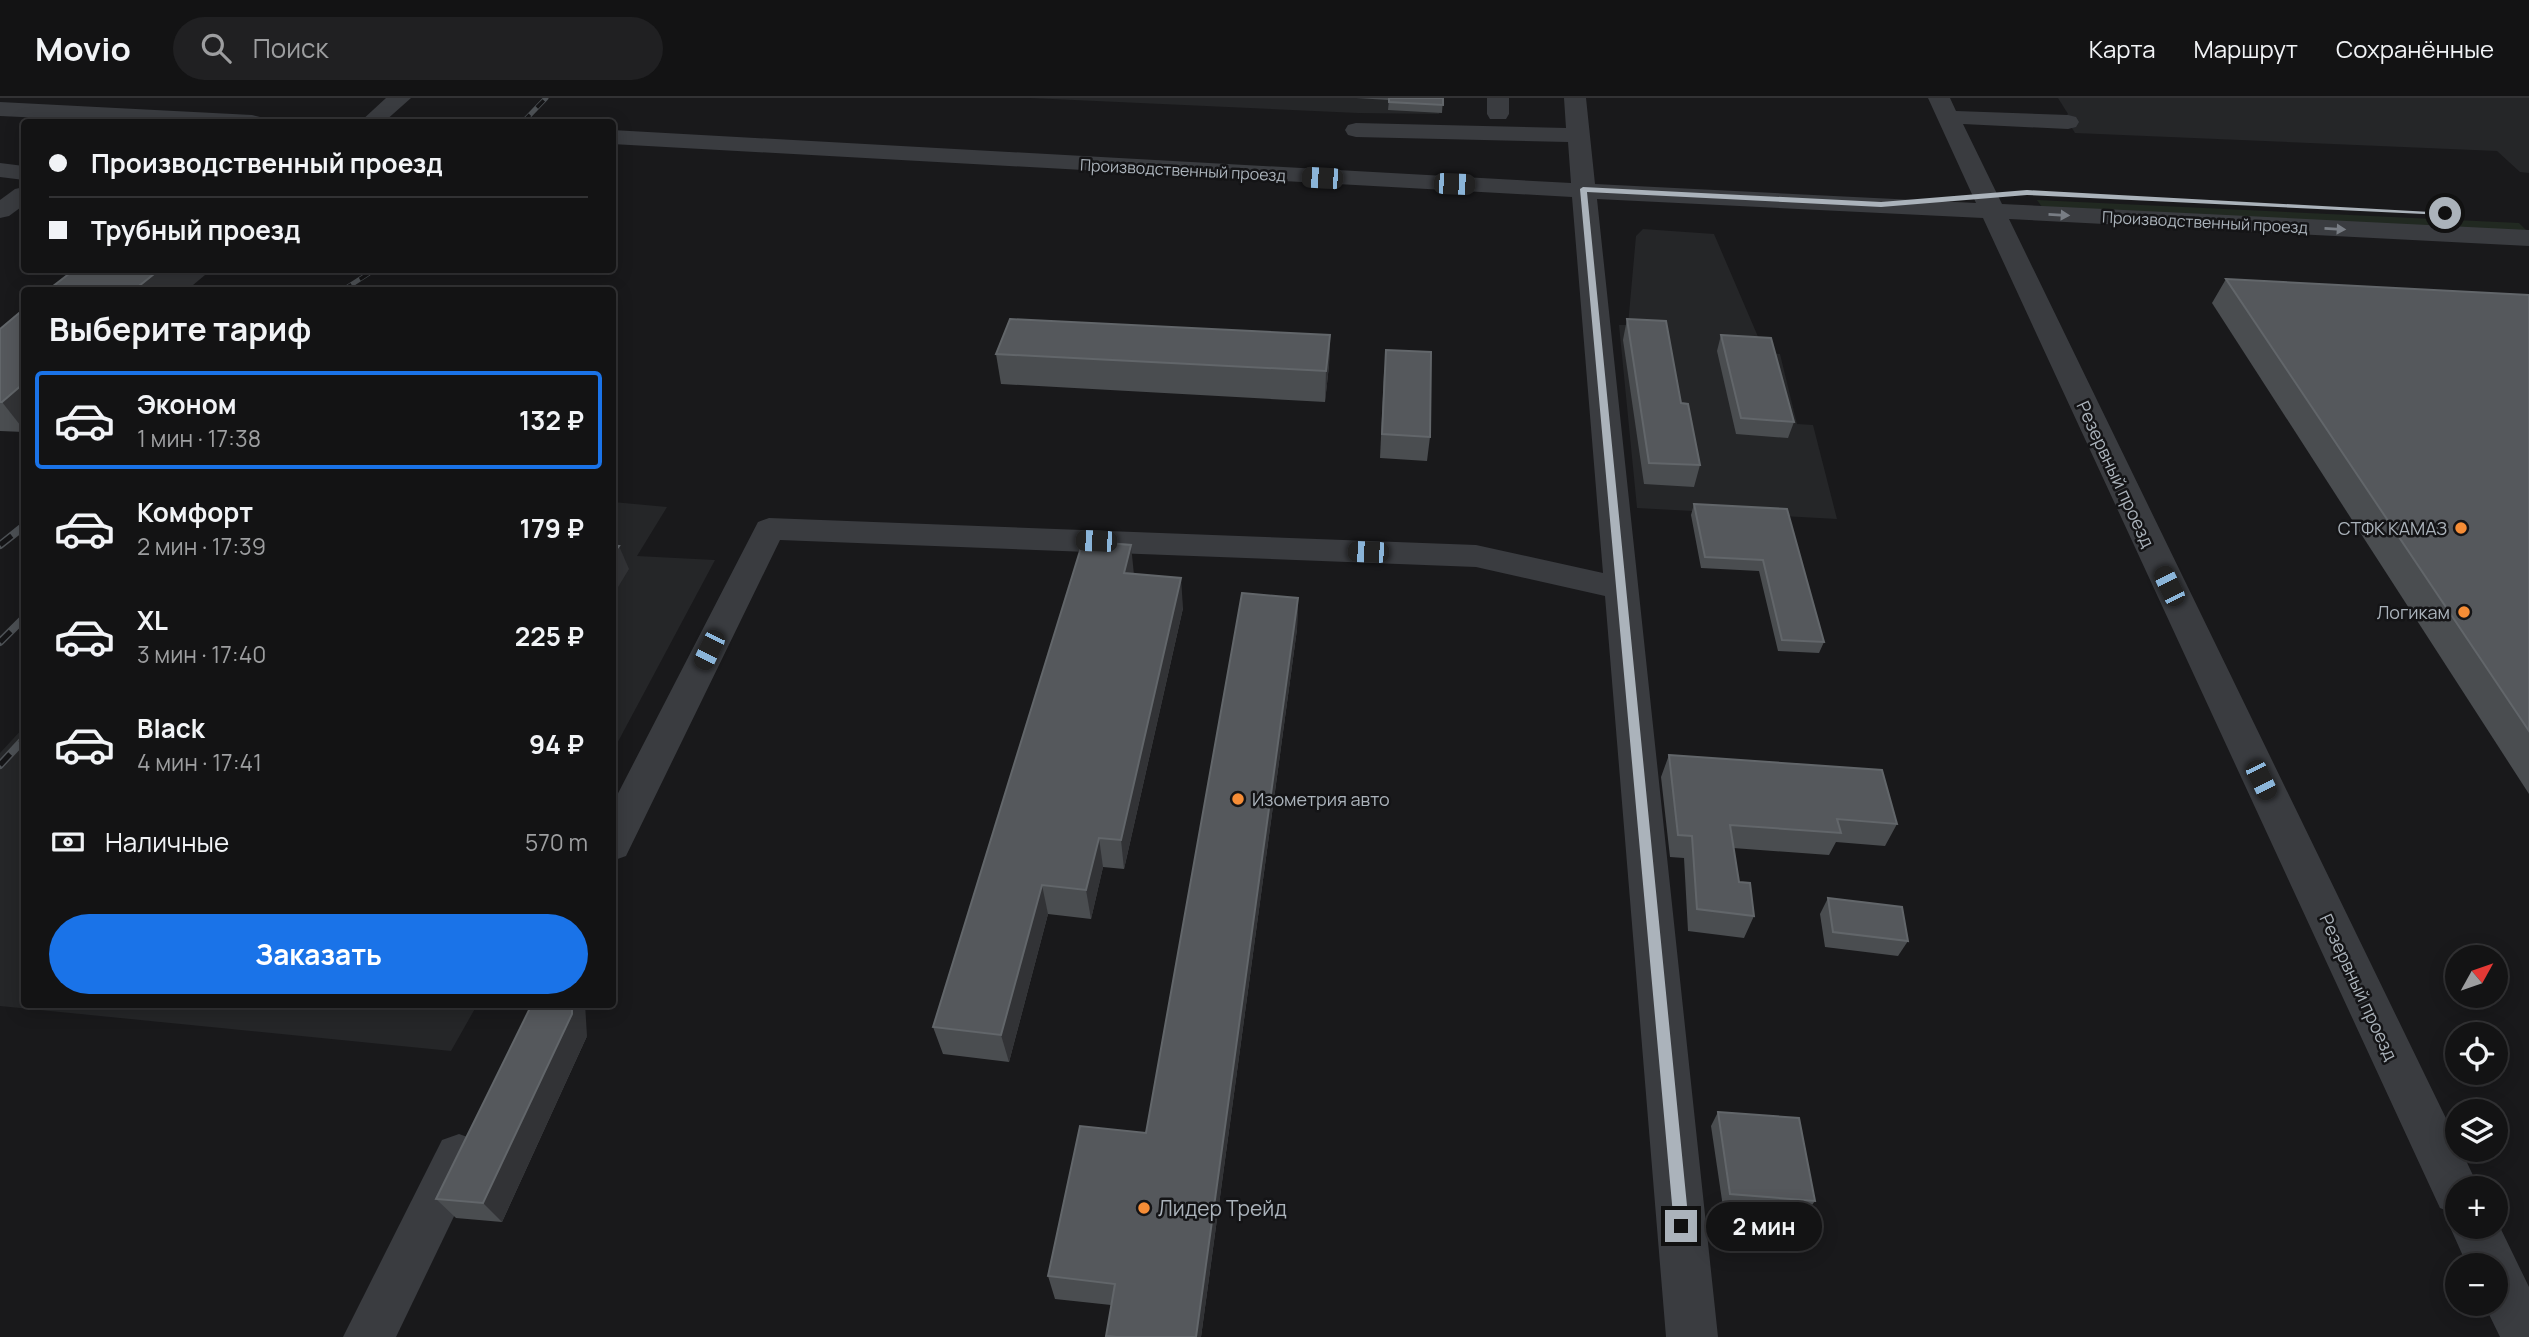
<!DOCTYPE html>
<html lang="ru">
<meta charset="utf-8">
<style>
:root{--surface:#131314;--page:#202022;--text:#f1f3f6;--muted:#9d9ea0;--line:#323234;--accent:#1a73e8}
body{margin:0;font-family:Manrope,sans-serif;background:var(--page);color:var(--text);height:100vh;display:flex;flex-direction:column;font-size:26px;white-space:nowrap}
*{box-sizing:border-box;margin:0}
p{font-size:23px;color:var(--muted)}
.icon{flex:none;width:38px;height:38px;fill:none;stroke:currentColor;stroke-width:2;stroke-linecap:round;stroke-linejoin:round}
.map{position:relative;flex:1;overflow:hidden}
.drawer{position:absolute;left:21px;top:189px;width:595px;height:721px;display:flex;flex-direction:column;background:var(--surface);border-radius:7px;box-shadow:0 4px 18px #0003,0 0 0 2px var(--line)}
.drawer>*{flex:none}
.banner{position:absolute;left:21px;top:21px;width:595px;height:154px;border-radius:7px;box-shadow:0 4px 18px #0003,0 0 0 2px var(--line);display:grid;align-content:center;height:154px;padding:0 28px;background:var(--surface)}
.needle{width:46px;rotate:50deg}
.controls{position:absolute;left:2445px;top:847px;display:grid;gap:14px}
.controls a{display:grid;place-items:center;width:63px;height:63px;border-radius:50%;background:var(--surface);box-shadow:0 4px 18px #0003,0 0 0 2px var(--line);font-size:35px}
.end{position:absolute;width:32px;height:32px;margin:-16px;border:9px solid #abb3bb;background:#111;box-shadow:0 0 0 4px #111}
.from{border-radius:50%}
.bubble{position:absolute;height:49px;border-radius:24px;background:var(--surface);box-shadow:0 4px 18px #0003,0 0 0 2px var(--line);font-size:23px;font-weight:700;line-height:49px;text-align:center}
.car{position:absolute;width:21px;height:42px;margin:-21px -10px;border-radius:9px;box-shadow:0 0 5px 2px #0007;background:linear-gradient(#222 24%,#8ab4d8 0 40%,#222 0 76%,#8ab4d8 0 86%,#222 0)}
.banner b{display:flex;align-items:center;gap:24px;height:66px;font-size:26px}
.banner b+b{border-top:2px solid var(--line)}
.banner i{width:18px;height:18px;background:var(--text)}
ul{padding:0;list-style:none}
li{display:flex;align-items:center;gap:21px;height:98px;margin:0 14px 10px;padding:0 14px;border:4px solid transparent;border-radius:7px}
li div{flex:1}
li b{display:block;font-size:26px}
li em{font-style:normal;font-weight:700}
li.selected{border-color:var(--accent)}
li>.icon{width:63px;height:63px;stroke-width:1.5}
h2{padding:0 28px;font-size:32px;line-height:84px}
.pay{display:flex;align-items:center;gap:18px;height:77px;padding:0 28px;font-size:26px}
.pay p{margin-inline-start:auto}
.cta{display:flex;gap:14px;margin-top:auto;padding:14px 28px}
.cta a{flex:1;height:80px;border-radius:42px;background:var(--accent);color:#fff;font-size:28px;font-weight:700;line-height:80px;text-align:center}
header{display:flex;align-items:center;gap:42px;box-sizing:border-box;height:98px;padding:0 35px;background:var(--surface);border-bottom:2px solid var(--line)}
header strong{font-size:33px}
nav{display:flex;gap:38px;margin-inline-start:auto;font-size:24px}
.search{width:490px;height:63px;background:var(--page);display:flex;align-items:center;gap:18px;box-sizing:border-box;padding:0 24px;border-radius:38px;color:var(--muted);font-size:26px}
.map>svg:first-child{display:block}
.built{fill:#252628}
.green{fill:#212921}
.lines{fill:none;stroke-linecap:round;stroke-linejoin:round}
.minor{fill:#3a3c40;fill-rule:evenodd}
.rail-far1-casing{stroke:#4d5155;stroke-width:5}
.rail-casing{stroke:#4d5155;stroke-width:8}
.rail-far1{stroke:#141416;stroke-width:3.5;stroke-dasharray:10;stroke-linecap:butt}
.rail{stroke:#141416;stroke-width:5;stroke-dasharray:15;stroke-linecap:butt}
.wall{fill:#4a4d50}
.shaded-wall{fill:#323336}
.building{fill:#55585c;stroke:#62666a;stroke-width:2}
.oneway{fill:#787d84}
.route{fill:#abb3bb}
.poi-dot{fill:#f68d36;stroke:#141416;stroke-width:2.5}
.labels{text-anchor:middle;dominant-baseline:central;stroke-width:5;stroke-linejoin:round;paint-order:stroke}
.far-street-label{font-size:16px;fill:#abb3bb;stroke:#141416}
.street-label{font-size:18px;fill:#abb3bb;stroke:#141416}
.poi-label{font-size:18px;fill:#abb3bb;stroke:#141416;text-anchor:end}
.near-poi-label{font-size:21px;fill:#abb3bb;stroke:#141416;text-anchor:start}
</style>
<header>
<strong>Movio</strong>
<div class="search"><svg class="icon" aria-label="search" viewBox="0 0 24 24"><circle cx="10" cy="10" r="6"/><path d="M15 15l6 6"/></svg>Поиск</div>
<nav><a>Карта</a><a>Маршрут</a><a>Сохранённые</a></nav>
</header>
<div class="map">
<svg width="2529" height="1239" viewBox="0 0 2529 1239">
<rect width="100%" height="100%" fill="#19191b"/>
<g class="built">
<polygon points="1030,0 1440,0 1439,16 1358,15"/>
<polygon points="2058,0 2529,0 2529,75 2520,74 2497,53 2075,35 2065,19 2068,16"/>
<polygon points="1643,131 1714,136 1765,255 1780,256 1797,326 1813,327 1837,421 1637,410 1619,227 1628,227 1636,138"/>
<polygon points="613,404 667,409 637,458 715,462 613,653"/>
<polygon points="24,629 24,906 477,907 451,953 0,908 0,655"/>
</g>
<polygon class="green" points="2037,102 2519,125 2527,133 2042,109"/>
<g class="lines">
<g class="minor">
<polygon points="386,0 411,0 384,24 360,24"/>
<polygon points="1487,0 1509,0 1509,16 1506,21 1490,21 1487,16"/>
<polygon points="1564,0 1586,0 1595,86 1976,105 1928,0 1950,0 1956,13 2068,17 2076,19 2079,24 2076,29 2068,31 1963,26 2002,106 2529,132 2529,148 2009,121 2457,1043 2457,1052 2461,1052 2479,1090 2457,1090 2457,1129 2496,1129 2496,1121 2529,1189 2529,1239 2500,1239 2484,1206 2496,1206 2496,1167 2467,1167 2450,1129 2455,1116 2440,1110 1983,120 1597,101 1718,1239 1666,1239 1605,498 1476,469 780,442 626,758 612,763 612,707 758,424 769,420 1476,447 1603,475 1572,99 612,46 612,32 1571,85 1568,44 1356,39 1348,37 1345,32 1348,27 1356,25 1566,30"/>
<polygon points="0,4 252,17 260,19 263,24 130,24 0,18"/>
<polygon points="0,65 24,68 24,82 0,79"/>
<polygon points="24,89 24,107 9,118 0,120 0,102 15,91"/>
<polygon points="459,1036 476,1042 483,1058 396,1239 343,1239 442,1042"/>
</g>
<g class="rail-far1-casing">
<g id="rail-far1">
<polyline points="523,24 546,0"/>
<polyline points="343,192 374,172"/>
</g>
</g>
<g class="rail-casing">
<g id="rail">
<polyline points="0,447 24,428"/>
<polyline points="0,544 24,520"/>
<polyline points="0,667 24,641"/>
</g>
</g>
<use href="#rail-far1" class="rail-far1"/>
<use href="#rail" class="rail"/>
</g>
<g class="wall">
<polygon points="1356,0 1443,0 1442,15 1388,12 1389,2"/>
<polygon points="2226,181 2529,197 2529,696 2212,205"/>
<polygon points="24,211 24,334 0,333 0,231"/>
<polygon points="1627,221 1681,305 1700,367 1694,389 1644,386 1623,242"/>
<polygon points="1330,237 1329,267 1325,304 1001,286 996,256"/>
<polygon points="1721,237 1794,324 1788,340 1736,336 1717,253"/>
<polygon points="1384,275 1430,339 1427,363 1380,360"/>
<polygon points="1694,406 1787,411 1824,544 1819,555 1778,553 1759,473 1701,470 1691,417"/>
<polygon points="1134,476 1183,510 1124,771 1103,769 1091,821 1048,816 1009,964 943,956 933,929"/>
<polygon points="1298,500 1297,531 1201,1239 1106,1239 1111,1207 1055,1201 1048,1178 1146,1035"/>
<polygon points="1669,657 1897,726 1885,748 1836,744 1829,757 1733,750 1739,784 1754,818 1744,840 1688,833 1684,760 1670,759 1661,679"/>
<polygon points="1828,800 1908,843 1898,858 1825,849 1820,816"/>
<polygon points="587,938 502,1124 456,1120 436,1101"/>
<polygon points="1718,1014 1815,1103 1806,1115 1723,1109 1711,1028"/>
</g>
<g class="shaded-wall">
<polygon points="159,172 211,172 187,192 134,192"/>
<polygon points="1330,237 1329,267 1325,304 1326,273"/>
<polygon points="24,285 24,332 2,304"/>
<polygon points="1131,447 1134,477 1124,475"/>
<polygon points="619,448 629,471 612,499 612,457"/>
<polygon points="1181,480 1183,510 1124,771 1121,742"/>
<polygon points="1298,500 1297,531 1201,1239 1196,1239"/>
<polygon points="1099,740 1103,769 1091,821 1086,792"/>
<polygon points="1042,787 1048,816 1009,964 1001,937"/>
<polygon points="572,906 585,906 587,938 502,1124 483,1105"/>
</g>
<g class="building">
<polygon points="1389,0 1443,0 1443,7 1389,4"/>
<polygon points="74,172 159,172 134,192 48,192"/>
<polygon points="2226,181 2529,197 2529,633"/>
<polygon points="24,211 24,285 2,304 0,304 0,231"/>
<polygon points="1010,221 1330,237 1326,273 996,256"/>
<polygon points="1627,221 1666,223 1681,305 1688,306 1700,367 1649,365"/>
<polygon points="1721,237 1771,240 1794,324 1741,320"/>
<polygon points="1386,252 1431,254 1430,339 1382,336"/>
<polygon points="1694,406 1787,411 1824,544 1782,542 1763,462 1705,459"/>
<polygon points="1083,443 1131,447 1124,475 1181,480 1121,742 1099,740 1086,792 1042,787 1001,937 933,929"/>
<polygon points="612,447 619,448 612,457"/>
<polygon points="1242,495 1298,500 1196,1239 1117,1239 1106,1238 1115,1186 1048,1178 1080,1028 1146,1035"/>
<polygon points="1669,657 1882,672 1897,726 1837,721 1841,735 1730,727 1739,784 1750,785 1754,818 1697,811 1692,738 1678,737"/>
<polygon points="1828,800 1902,809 1908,843 1833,834"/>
<polygon points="532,906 572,906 572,916 483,1105 436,1101"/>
<polygon points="1718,1014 1799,1020 1815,1103 1730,1096"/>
</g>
<defs><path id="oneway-solid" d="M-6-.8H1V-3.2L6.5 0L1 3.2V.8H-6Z" transform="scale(1.75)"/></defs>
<g class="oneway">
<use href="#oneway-solid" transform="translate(2059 117) rotate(3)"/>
<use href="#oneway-solid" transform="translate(2335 131) rotate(3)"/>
</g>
<polygon class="route" points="1583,89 1881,104 2027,92 2449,115 2445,117 2027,97 1881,109 1587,94 1689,1128 1687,1133 1681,1135 1676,1133 1674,1128 1580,91"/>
<g class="poi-dot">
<circle cx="2461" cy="430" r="7"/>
<circle cx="2464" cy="514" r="7"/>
<circle cx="1238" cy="701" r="7"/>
<circle cx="1144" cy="1110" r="7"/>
</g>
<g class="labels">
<g class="far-street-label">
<text transform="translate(1183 72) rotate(3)">Производственный проезд</text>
<text transform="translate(2205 124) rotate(3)">Производственный проезд</text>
</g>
<g class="street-label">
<text transform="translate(2116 376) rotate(65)">Резервный проезд</text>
<text transform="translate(2359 889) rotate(65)">Резервный проезд</text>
</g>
<g class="poi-label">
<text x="2447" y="430">СТФК КАМАЗ</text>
<text x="2450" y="514">Логикам</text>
<text x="1252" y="701" text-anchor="start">Изометрия авто</text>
</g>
<g class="near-poi-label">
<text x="1158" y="1110">Лидер Трейд</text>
</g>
</g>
</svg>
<div class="controls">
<a><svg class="needle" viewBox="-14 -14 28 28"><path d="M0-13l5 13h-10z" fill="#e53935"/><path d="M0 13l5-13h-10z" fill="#9d9ea0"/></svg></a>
<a><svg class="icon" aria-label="locate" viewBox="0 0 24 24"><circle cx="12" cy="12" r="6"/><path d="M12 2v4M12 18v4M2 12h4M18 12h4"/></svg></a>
<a><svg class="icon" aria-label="layers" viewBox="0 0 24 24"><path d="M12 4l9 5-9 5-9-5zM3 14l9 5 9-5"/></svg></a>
<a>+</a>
<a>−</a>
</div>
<i class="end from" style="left:2445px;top:115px"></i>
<i class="end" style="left:1681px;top:1128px"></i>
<div class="bubble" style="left:1706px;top:1104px;width:116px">2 мин</div>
<i class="car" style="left:1322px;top:80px;rotate:273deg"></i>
<i class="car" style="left:1454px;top:86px;rotate:92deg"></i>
<i class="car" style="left:1096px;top:443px;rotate:272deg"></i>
<i class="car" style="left:1368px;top:454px;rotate:272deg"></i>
<i class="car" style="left:2169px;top:488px;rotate:334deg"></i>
<i class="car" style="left:709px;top:552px;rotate:206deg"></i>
<i class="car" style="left:2261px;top:682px;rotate:154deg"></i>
<div class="banner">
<b><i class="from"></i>Производственный проезд</b>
<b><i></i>Трубный проезд</b>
</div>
<section class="drawer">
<h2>Выберите тариф</h2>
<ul>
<li class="selected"><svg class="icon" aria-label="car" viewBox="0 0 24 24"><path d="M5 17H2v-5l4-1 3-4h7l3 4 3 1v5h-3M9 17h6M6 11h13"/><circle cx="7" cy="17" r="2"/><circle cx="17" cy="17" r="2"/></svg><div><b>Эконом</b><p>1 мин · 17:38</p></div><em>132 ₽</em></li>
<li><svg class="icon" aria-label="car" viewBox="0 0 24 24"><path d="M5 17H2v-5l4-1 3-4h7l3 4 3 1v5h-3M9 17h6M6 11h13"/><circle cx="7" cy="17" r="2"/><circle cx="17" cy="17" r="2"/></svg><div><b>Комфорт</b><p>2 мин · 17:39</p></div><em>179 ₽</em></li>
<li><svg class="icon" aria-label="car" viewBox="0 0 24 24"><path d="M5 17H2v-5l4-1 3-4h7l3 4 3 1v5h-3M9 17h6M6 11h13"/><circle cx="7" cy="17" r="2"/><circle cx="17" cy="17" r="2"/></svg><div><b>XL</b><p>3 мин · 17:40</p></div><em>225 ₽</em></li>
<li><svg class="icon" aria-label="car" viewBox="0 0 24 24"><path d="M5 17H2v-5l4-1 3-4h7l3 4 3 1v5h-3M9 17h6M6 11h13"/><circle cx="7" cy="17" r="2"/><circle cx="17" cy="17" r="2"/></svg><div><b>Black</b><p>4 мин · 17:41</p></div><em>94 ₽</em></li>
</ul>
<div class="pay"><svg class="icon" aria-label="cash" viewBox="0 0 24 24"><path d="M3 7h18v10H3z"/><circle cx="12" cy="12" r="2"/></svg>Наличные<p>570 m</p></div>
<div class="cta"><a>Заказать</a></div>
</section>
</div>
